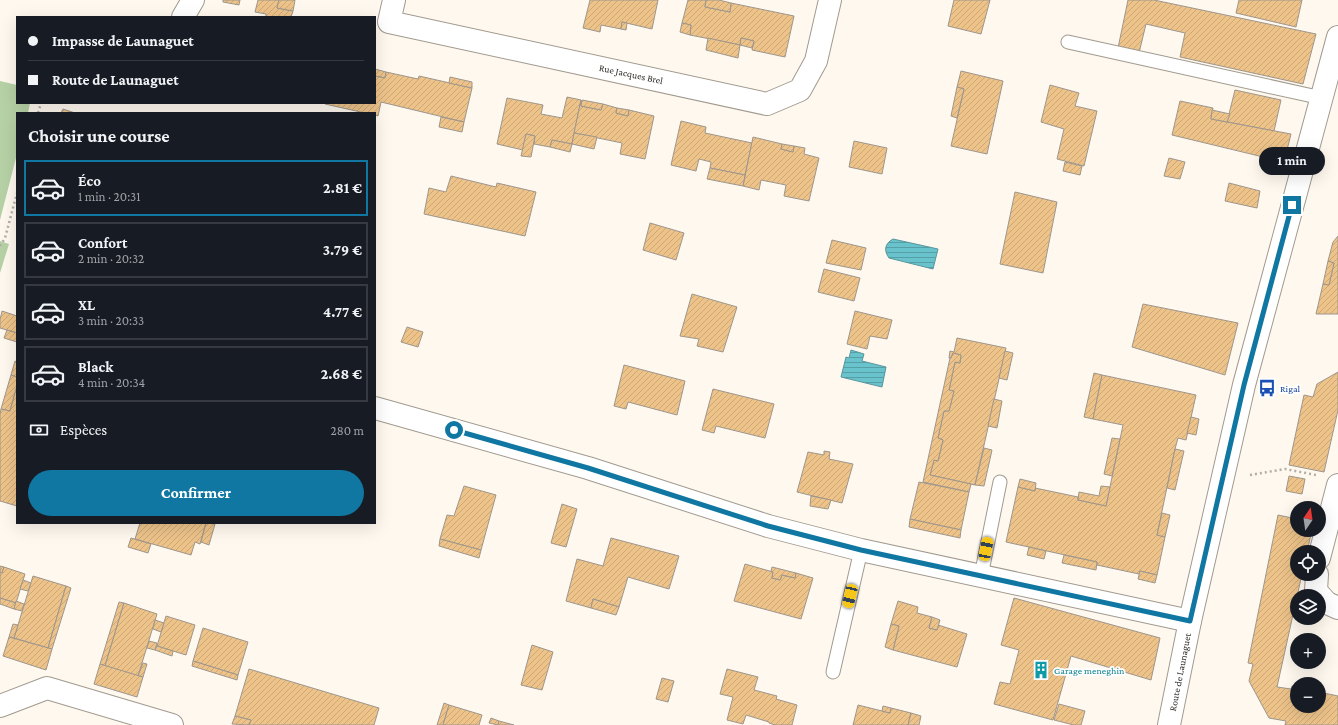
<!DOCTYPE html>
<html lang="fr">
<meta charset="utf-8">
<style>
:root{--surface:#171b24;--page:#20242c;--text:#f1f3f6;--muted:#9ea1a6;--line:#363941;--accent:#1077a2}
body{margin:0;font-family:"Crimson Pro",serif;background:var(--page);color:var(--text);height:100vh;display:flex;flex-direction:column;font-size:15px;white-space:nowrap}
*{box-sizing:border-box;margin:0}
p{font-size:13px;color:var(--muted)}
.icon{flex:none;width:22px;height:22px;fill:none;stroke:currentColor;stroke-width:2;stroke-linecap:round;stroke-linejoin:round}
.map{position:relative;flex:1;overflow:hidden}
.side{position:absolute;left:16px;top:112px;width:360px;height:412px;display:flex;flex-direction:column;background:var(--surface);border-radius:0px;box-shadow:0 4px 16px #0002}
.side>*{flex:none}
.guide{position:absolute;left:16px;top:16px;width:360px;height:88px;border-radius:0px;box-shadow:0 4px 16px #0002;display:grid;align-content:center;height:88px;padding:0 12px;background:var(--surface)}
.needle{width:26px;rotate:13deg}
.controls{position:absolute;left:1290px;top:501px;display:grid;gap:8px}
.controls a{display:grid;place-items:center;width:36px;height:36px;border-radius:50%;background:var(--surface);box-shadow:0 4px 16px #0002;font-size:20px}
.end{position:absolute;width:18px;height:18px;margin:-9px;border:5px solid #1077a2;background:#fff;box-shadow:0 0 0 2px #fff}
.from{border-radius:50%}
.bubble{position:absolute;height:28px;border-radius:14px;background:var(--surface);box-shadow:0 4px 16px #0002;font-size:13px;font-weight:700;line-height:28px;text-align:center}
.car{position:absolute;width:12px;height:24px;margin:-12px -6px;border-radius:5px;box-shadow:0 0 3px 1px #0007;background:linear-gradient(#f5c518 24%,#345 0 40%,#f5c518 0 76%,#345 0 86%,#f5c518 0)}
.guide b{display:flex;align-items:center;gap:14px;height:38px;font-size:15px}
.guide b+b{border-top:1px solid var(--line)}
.guide i{width:10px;height:10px;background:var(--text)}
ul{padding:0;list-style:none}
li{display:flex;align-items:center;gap:12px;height:56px;margin:0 8px 6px;padding:0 4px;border:2px solid var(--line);border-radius:0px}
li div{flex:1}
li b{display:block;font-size:15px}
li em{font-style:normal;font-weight:700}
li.current{border-color:var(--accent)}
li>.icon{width:36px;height:36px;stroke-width:1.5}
h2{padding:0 12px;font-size:18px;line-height:48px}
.pay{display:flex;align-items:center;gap:10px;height:44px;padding:0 12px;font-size:15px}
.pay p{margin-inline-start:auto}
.action{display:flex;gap:8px;margin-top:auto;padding:8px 12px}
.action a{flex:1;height:46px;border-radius:24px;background:var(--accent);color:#fff;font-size:16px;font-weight:700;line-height:46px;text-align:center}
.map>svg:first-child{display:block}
.green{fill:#b7d1a6}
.water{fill:url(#water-rules);stroke:#58969c}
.building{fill:url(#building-hatch);stroke:#9e968c}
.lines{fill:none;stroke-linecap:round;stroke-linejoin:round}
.lane-casing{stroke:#a19a8f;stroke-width:15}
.street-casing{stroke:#a19a8f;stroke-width:24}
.secondary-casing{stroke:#a19a8f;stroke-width:24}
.path{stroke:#b2ada6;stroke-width:2.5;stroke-dasharray:2 3;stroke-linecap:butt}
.lane{stroke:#fff;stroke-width:13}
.street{stroke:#fff;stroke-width:22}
.secondary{stroke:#fff;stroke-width:22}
.route{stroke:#1077a2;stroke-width:5}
.labels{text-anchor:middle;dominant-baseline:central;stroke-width:3.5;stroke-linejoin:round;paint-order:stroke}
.street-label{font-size:10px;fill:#312e2a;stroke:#fff}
.transit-label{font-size:10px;fill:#164399;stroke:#fff;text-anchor:start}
.culture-label{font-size:10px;fill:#0d838f;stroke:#fff;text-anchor:start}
</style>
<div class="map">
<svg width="1338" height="725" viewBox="0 0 1338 725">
<defs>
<pattern id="water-rules" width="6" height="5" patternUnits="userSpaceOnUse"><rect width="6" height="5" fill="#69c3cd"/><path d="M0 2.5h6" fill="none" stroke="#579fa7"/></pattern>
<pattern id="building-hatch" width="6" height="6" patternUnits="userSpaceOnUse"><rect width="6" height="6" fill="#edc38a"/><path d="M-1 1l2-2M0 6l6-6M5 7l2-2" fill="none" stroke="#cca877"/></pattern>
</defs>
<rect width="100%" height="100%" fill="#fef8ef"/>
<g class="green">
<polygon points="0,81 17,85 17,103 30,103 28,113 17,113 17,154 0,220"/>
<polygon points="0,241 9,244 0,273"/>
</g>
<g class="water">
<path d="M893,239L938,249L933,269L889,258C884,251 884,244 893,239Z"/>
<polygon points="851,350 864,354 862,361 886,367 882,387 841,377 846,357 849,358"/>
</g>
<g class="building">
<polygon points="223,0 240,0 239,5 223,2"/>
<polygon points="258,0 279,0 277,8 293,11 291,17 266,17 266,14 255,12"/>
<polygon points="279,0 295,0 293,11 277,8"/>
<polygon points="590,0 658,0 652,29 622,22 621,29 601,25 600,32 583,28"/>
<polygon points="688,0 706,0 705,7 730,12 731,3 794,16 785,57 752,50 754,41 741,38 740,45 690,35 691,25 682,23"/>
<polygon points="706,0 719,0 731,3 730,12 705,7"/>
<polygon points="954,0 990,0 981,34 948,26"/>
<polygon points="1128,0 1154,0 1316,34 1303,84 1180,57 1185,33 1146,24 1139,53 1118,48"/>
<polygon points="1239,0 1302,0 1296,27 1236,13"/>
<polygon points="622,22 627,23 626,30 621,29"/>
<polygon points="682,23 691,25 690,35 680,32"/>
<polygon points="708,38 740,45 738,58 706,50"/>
<polygon points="741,38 754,41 752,48 740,45"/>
<polygon points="375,69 386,72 385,78 375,76"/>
<polygon points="961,71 1003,81 987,154 951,146 964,89 957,87"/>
<polygon points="386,72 418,79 419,76 472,88 464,122 381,102 378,116 375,115 375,113 365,113 325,104 325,103 375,103 375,76 385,78"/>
<polygon points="450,77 472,82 472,88 449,83"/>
<polygon points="1050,85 1079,93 1075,106 1097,111 1084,166 1057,159 1064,129 1041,122"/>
<polygon points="957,87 964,89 957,118 951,116"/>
<polygon points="1235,90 1281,100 1274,131 1227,122"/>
<polygon points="567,97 581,100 572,144 552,140 550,147 534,144 535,136 526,134 523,150 497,144 507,98 543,105 541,114 562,118"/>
<polygon points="581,100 581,106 601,110 603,104 617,108 616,113 628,116 629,110 654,116 645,159 620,154 622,143 574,133"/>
<polygon points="582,100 603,104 601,110 581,106"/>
<polygon points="1180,101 1213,108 1211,119 1291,134 1284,162 1172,135"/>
<polygon points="617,108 629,110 628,116 616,113"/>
<polygon points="63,109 75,113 61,113"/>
<polygon points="1212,110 1230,114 1227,122 1211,119"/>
<polygon points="441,117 464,122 462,132 439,127"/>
<polygon points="681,121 706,127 705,133 752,143 745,175 710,168 711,162 699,159 696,171 671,165"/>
<polygon points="574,133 597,137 594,149 572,144"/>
<polygon points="526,134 535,136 531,157 521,156"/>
<polygon points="753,137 782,144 781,149 793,152 794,146 805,148 804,154 819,158 809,201 784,196 786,185 761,180 759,190 743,186"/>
<polygon points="552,140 572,144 570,152 550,147"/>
<polygon points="854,141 887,148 882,174 849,167"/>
<polygon points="782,144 794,146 793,152 781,149"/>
<polygon points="1169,158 1185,162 1180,179 1164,176"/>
<polygon points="1065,162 1082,166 1080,175 1063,171"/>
<polygon points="710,168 745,175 743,186 707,179"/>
<polygon points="451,176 496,187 497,183 536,192 525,236 424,214 429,188 446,192"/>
<polygon points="1229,183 1260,191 1257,208 1225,201"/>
<polygon points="1015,192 1057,202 1043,273 1000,264"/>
<polygon points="650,223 684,233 676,260 643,250"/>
<polygon points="1338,236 1338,314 1316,314 1323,284 1329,285 1334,263 1328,261 1333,242"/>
<polygon points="832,240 866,248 861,270 826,263"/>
<polygon points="1328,261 1334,263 1329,285 1323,284"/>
<polygon points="824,269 860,278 854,301 818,292"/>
<polygon points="692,294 737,307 723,352 697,346 699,339 680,336"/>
<polygon points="1143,304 1238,323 1225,375 1132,347"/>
<polygon points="2,311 17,316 17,333 0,328 0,320"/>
<polygon points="855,311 892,320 887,339 870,336 867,349 847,344"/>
<polygon points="407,327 423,332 418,347 401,342"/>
<polygon points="7,330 17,333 17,342 4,338"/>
<polygon points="957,338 1006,348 975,485 930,475 934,460 938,461 943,440 938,438 944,411 949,411 954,391 949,390 955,362 960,363 961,355 953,353 951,358 949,358 950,351 954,352"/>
<polygon points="1005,351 1013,353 1007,380 999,378"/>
<polygon points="953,353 961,355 960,363 955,362 949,390 954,391 949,411 944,411 938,438 943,440 938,461 934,460 930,475 971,484 969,492 923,482 950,358 951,358"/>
<polygon points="15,361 17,362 17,377 11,375"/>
<polygon points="624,365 685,381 677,415 628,402 626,409 614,406"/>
<polygon points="1338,372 1338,410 1324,472 1289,465 1304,395 1313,397 1317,384"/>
<polygon points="1094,373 1102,375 1093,419 1084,417"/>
<polygon points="11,375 17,377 17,386 10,411 1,409"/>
<polygon points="1102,375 1196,395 1186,440 1178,438 1175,449 1157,535 1165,537 1157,575 1140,571 1139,574 1097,565 1097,562 1006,542 1018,487 1035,491 1035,488 1078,497 1078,500 1106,506 1123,425 1093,419"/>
<polygon points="17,386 17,506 0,501 0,414 1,409 10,411"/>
<polygon points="713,389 774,404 765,438 716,426 714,433 702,430"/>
<polygon points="994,399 1002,401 997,428 988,426"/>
<polygon points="1191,417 1199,419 1196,435 1187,433"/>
<polygon points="1112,438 1120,439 1112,476 1104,474"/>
<polygon points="984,448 992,450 984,486 975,485"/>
<polygon points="1175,449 1184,451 1175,490 1167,488"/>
<polygon points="824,451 830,452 829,459 853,464 842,503 797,492 808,452 824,455"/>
<polygon points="1289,476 1305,479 1302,494 1286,491"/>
<polygon points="1020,479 1036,483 1035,491 1018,487"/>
<polygon points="919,482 969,492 961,530 910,519"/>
<polygon points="464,486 496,495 481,550 440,539 447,515 454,516"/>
<polygon points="1101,486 1110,487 1106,506 1078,500 1079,492 1099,496"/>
<polygon points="811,496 831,500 828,509 810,506"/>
<polygon points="562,504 577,509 566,547 551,543"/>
<polygon points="1162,513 1170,515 1165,537 1157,535"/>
<polygon points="1278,515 1297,519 1297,530 1312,530 1307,552 1297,552 1297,574 1302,574 1277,687 1291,689 1292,686 1297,687 1297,706 1319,706 1319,692 1338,696 1338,725 1285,725 1286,721 1269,718 1249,681 1253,664 1248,663"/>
<polygon points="910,519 961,530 960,538 909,527"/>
<polygon points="140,523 206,523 200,544 195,542 191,555 135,539"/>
<polygon points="206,523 215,524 209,545 201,542"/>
<polygon points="131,538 151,544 148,553 128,547"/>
<polygon points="611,538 679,556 669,589 628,577 619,607 593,599 591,608 566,601 577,559 603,566"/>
<polygon points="440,539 481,550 479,558 439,546"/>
<polygon points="1029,547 1046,551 1044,559 1027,555"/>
<polygon points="1064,555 1097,562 1096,570 1062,563"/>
<polygon points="745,564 773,572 772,578 780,580 782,575 795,578 796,573 813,578 801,619 734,601"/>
<polygon points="0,566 4,567 2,573 0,572"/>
<polygon points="4,567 25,574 16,603 0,598 0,572 2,573"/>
<polygon points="772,567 796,573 795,578 782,575 780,580 772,578 773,572 771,571"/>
<polygon points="1140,571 1157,575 1155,583 1138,579"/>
<polygon points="33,576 66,586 48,648 14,638"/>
<polygon points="23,580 31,583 28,591 20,589"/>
<polygon points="66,586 71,588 52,649 48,648"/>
<polygon points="0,598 16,603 14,609 0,604"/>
<polygon points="1014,598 1160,638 1151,680 1071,656 1053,720 994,704 1000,682 1010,684 1019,650 1001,645"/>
<polygon points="593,599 619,607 616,615 591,608"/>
<polygon points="16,601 24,604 22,611 14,609"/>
<polygon points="898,601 918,607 917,613 932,617 929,628 937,630 938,625 967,634 957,667 893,650 899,626 891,624"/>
<polygon points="119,602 124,603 105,666 100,664"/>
<polygon points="124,603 157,614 138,676 105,666"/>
<polygon points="166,616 195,625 186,655 157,646"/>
<polygon points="932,617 940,620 937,630 929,628"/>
<polygon points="155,620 164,623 161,632 153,629"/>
<polygon points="13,624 18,625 14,638 9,637"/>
<polygon points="891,624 899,626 893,650 885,647"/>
<polygon points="203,628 248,642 238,675 193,661"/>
<polygon points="9,637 52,649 46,670 3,656"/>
<polygon points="149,641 157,643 155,650 147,648"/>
<polygon points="532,645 553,652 542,690 521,685"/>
<polygon points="157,646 173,651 172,656 155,650"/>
<polygon points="193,661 238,675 237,680 192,666"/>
<polygon points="143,663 147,664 143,677 138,676"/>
<polygon points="100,664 143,677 137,697 94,684"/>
<polygon points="249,669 379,708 374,725 249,725 251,720 235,716"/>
<polygon points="727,669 758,677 754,690 777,696 776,699 797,705 792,725 775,725 769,723 769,722 746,715 743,724 727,720 733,697 720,694"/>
<polygon points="662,678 674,681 668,702 656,699"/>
<polygon points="444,703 449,705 443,725 437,725"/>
<polygon points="1059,704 1085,711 1081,725 1074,725 1054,720"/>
<polygon points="449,705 482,715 479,725 443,725"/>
<polygon points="858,705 890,713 891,708 911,713 908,725 853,725"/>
<polygon points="883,706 891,708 890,713 882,711"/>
<polygon points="911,713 921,716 919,725 908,725"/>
<polygon points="235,716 251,720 249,725 232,724"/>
<polygon points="491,718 499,721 498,725 489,723"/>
<polygon points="499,721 514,725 498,725"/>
</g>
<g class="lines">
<g class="lane-casing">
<g id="lane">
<polyline points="1068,42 1322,98"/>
<polyline points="981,576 1000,482"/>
<polyline points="833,672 861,550"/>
</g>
</g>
<g class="street-casing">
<g id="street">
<polyline points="394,0 389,22 767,104 800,90 816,61 830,0"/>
<polyline points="183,17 193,0"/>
<polyline points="375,408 588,468 768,526 861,550 1190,621"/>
<polyline points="1319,558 1338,485"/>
<polyline points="1317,574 1316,591 1327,603 1338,608"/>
<polyline points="0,706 47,688 172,725"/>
</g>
</g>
<g class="secondary-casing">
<polyline id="secondary" points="1169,725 1190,621 1244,385 1338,37"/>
</g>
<g class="path">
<polyline points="38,113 41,103"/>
<polyline points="0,246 5,238 17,193"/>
<polyline points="1250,475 1285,469 1316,475"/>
</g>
<use href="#lane" class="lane"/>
<use href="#street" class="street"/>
<use href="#secondary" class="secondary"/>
</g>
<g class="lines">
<polyline class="route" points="454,430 588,468 768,526 861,550 1190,621 1244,385 1292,205"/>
</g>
<defs>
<g id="bus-bare" transform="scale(1.38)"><path d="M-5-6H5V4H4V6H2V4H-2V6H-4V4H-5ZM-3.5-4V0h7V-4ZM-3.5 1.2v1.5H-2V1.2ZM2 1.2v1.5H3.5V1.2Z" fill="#1a4fb4" stroke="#fff" stroke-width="2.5" paint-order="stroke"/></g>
<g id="building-bare" transform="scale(1.38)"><path d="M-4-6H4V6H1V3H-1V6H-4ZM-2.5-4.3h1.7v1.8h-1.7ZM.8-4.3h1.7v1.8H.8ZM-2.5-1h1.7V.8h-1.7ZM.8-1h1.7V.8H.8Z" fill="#0f9aa8" stroke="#fff" stroke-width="2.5" paint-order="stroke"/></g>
</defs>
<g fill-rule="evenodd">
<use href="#bus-bare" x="1267" y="388"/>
<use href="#building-bare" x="1041" y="670"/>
</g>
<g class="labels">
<g class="street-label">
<text transform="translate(631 74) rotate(12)">Rue Jacques Brel</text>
<text transform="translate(1180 672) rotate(-79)">Route de Launaguet</text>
</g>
<g class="transit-label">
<text x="1280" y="388">Rigal</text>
</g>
<g class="culture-label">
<text x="1054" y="670">Garage meneghin</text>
</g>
</g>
</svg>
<div class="controls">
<a><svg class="needle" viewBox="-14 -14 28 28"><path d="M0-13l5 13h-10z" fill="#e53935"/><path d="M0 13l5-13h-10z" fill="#9ea1a6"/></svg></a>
<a><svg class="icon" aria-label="locate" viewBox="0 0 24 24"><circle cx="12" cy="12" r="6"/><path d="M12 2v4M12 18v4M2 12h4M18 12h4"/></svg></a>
<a><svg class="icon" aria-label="layers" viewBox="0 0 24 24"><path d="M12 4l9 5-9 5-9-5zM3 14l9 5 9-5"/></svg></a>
<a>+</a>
<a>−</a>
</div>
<i class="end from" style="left:454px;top:430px"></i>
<i class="end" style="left:1292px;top:205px"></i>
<div class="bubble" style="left:1259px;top:147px;width:66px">1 min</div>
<i class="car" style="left:986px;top:549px;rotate:11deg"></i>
<i class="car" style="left:850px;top:596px;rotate:193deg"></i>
<div class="guide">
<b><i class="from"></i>Impasse de Launaguet</b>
<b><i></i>Route de Launaguet</b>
</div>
<section class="side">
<h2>Choisir une course</h2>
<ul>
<li class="current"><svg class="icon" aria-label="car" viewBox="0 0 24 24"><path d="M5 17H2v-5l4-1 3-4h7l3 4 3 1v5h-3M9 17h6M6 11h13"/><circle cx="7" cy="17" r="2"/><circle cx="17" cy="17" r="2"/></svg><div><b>Éco</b><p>1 min · 20:31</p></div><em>2.81 €</em></li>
<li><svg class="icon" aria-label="car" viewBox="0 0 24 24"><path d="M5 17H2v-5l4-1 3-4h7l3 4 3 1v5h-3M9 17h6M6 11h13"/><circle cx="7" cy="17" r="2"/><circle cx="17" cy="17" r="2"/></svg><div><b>Confort</b><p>2 min · 20:32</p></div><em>3.79 €</em></li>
<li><svg class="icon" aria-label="car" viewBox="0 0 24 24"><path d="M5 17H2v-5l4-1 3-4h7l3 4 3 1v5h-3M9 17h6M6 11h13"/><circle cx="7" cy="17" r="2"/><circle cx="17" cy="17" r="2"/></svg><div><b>XL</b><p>3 min · 20:33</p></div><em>4.77 €</em></li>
<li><svg class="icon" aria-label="car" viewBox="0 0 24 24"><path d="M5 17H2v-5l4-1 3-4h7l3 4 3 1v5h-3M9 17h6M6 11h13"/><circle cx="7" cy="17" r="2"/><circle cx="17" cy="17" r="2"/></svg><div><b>Black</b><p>4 min · 20:34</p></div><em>2.68 €</em></li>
</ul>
<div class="pay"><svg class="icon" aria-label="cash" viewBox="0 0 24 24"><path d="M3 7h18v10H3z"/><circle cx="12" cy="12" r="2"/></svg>Espèces<p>280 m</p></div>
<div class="action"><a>Confirmer</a></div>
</section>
</div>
